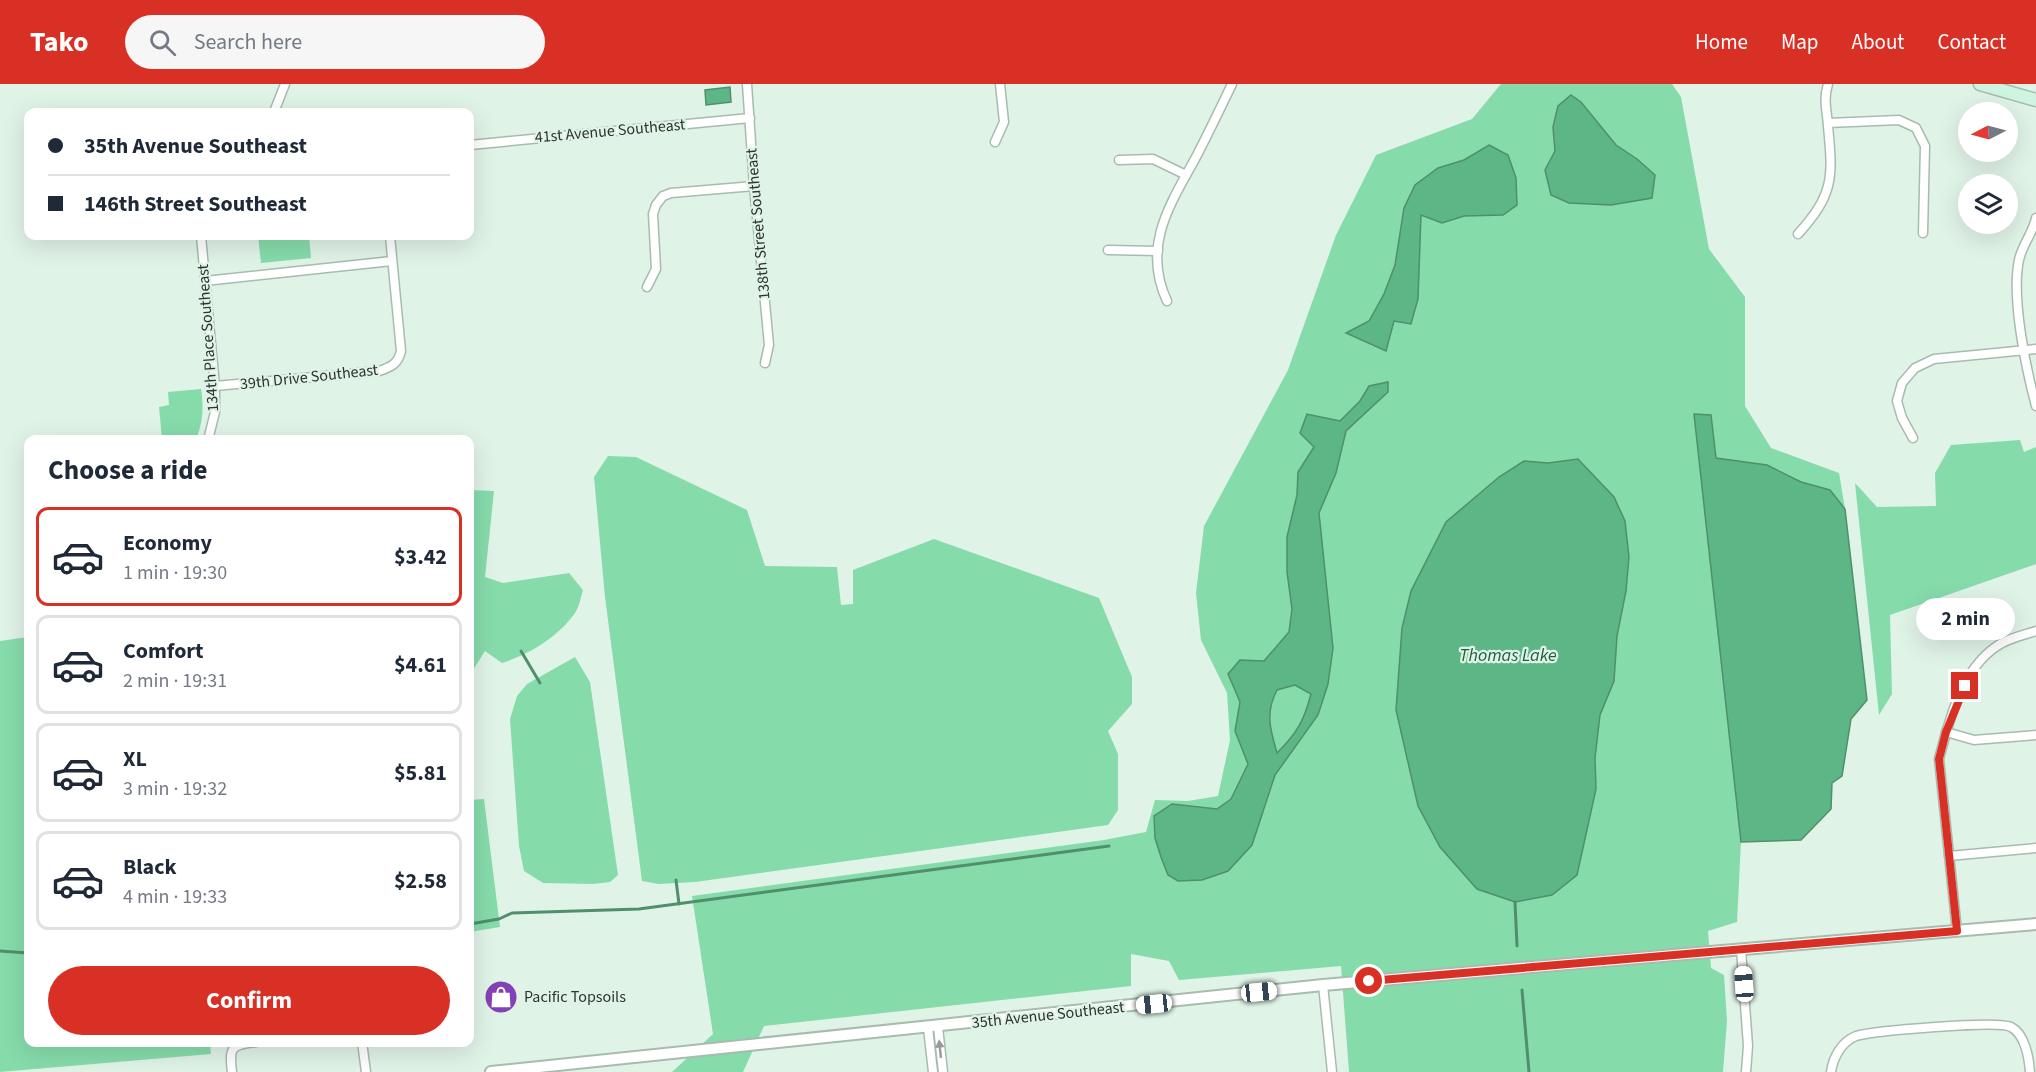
<!DOCTYPE html>
<meta charset="utf-8">
<style>
:root{--surface:#fff;--page:#f6f6f7;--text:#1f2937;--muted:#747a83;--line:#e0e1e3;--accent:#d93025}
body{margin:0;font-family:"Source Sans 3",sans-serif;background:var(--page);color:var(--text);height:100vh;display:flex;flex-direction:column;font-size:22px;white-space:nowrap}
*{box-sizing:border-box;margin:0}
p{font-size:20px;color:var(--muted)}
.icon{flex:none;width:33px;height:33px;fill:none;stroke:currentColor;stroke-width:2;stroke-linecap:round;stroke-linejoin:round}
.map{position:relative;flex:1;overflow:hidden}
.panel{position:absolute;left:24px;top:351px;width:450px;height:612px;display:flex;flex-direction:column;background:var(--surface);border-radius:12px;box-shadow:0 6px 24px #0002}
.panel>*{flex:none}
.guide{position:absolute;left:24px;top:24px;width:450px;height:132px;border-radius:12px;box-shadow:0 6px 24px #0002;display:grid;align-content:center;height:132px;padding:0 24px;background:var(--surface)}
.needle{width:39px;rotate:264deg}
.fabs{position:absolute;left:1958px;top:18px;display:grid;gap:12px}
.fabs a{display:grid;place-items:center;width:60px;height:60px;border-radius:50%;background:var(--surface);box-shadow:0 6px 24px #0002;font-size:30px}
.end{position:absolute;width:27px;height:27px;margin:-14px;border:8px solid #d93025;background:#fff;box-shadow:0 0 0 3px #fff}
.from{border-radius:50%}
.bubble{position:absolute;height:42px;border-radius:21px;background:var(--surface);box-shadow:0 6px 24px #0002;font-size:20px;font-weight:700;line-height:42px;text-align:center}
.car{position:absolute;width:18px;height:36px;margin:-18px -9px;border-radius:8px;box-shadow:0 0 4px 2px #0007;background:linear-gradient(#fff 24%,#345 0 40%,#fff 0 76%,#345 0 86%,#fff 0)}
.guide b{display:flex;align-items:center;gap:21px;height:57px;font-size:22px}
.guide b+b{border-top:2px solid var(--line)}
.guide i{width:15px;height:15px;background:var(--text)}
ul{padding:0;list-style:none}
li{display:flex;align-items:center;gap:18px;height:99px;margin:0 12px 9px;padding:0 12px;border:3px solid var(--line);border-radius:12px}
li div{flex:1}
li b{display:block;font-size:22px}
li em{font-style:normal;font-weight:700}
li.active{border-color:var(--accent)}
li>.icon{width:54px;height:54px;stroke-width:1.5}
h2{padding:0 24px;font-size:27px;line-height:72px}
.cta{display:flex;gap:12px;margin-top:auto;padding:12px 24px}
.cta a{flex:1;height:69px;border-radius:36px;background:var(--accent);color:#fff;font-size:24px;font-weight:700;line-height:69px;text-align:center}
header{display:flex;align-items:center;gap:36px;box-sizing:border-box;height:84px;padding:0 30px;background:var(--accent);color:#fff}
header strong{font-size:28px}
nav{display:flex;gap:33px;margin-inline-start:auto;font-size:21px}
.search{width:420px;height:54px;background:var(--page);display:flex;align-items:center;gap:15px;box-sizing:border-box;padding:0 21px;border-radius:33px;color:var(--muted);font-size:22px}
.map>svg:first-child{display:block}
.green{fill:#86dbab;fill-rule:evenodd}
.water{fill:#5db686;stroke:#4f8f6c;stroke-width:1.5;fill-rule:evenodd}
.lines{fill:none;stroke-linecap:round;stroke-linejoin:round}
.stream{stroke:#4f8f6c;stroke-width:3}
.minor-casing{stroke:#a8bbaf;stroke-width:11}
.tertiary-casing{stroke:#a8bbaf;stroke-width:14}
.secondary-casing{stroke:#a8bbaf;stroke-width:15}
.minor{stroke:#fff;stroke-width:8}
.tertiary{stroke:#fff;stroke-width:10}
.secondary{stroke:#cff4e1;stroke-width:12}
.oneway{fill:#969a98}
.route{stroke:#d93025;stroke-width:8}
.labels{text-anchor:middle;dominant-baseline:central;stroke-width:4.5;stroke-linejoin:round;paint-order:stroke}
.street-label{font-size:16px;fill:#2d3430;stroke:#e0f3e7}
.poi-label{font-size:16px;fill:#2d3430;stroke:#e0f3e7;text-anchor:start}
.water-label{font-size:18px;font-style:italic;fill:#1d5f3e;stroke:#e0f3e7}
</style>
<header>
<strong>Tako</strong>
<div class="search"><svg class="icon" aria-label="search" viewBox="0 0 24 24"><circle cx="10" cy="10" r="6"/><path d="M15 15l6 6"/></svg>Search here</div>
<nav><a>Home</a><a>Map</a><a>About</a><a>Contact</a></nav>
</header>
<div class="map">
<svg width="2036" height="988" viewBox="0 0 2036 988">
<rect width="100%" height="100%" fill="#e0f3e7"/>
<g class="green">
<path d="M1501,0H1672L1681,13L1709,165L1745,213V322L1771,364L1839,389L1845,425L1830,406L1801,398L1767,381L1716,374L1711,332L1741,758L1737,838L1708,847L1711,884L1724,891L1727,937L1723,988H1349L1341,882L1179,896L1169,877L1131,870V902L764,942L743,988H672L713,950L692,812L1104,756L1146,748L1155,716L1188,717L1218,712L1230,656L1227,609L1201,556L1196,509L1204,442L1288,286L1336,151L1376,71L1472,35ZM1579,375L1614,413L1629,473L1626,507L1617,552L1614,597L1600,631L1595,674L1596,705L1577,791L1418,722L1396,626L1402,544L1411,507L1446,438L1524,377L1548,379Z"/>
<polygon points="258,152 309,152 311,174 261,179"/>
<path d="M201,305C204,323 203,339 196,355H162L159,323L169,321L168,308Z"/>
<polygon points="2020,356 2024,368 2036,363 2036,480 1890,531 1892,610 1879,631 1855,399 1877,423 1936,422 1935,389 1951,361"/>
<polygon points="608,372 636,373 747,426 765,482 837,483 841,521 853,520 853,486 934,455 1099,514 1132,593 1132,620 1108,647 1118,670 1118,726 1108,741 695,798 659,800 642,797 605,513 594,393"/>
<path d="M470,406L494,407L485,493L503,499L569,489L583,506C581,513 579,523 575,529C558,553 530,570 502,579L485,567L473,586L470,587Z"/>
<polygon points="28,553 28,958 210,959 211,970 0,988 0,557"/>
<polygon points="575,573 590,598 618,791 610,798 594,800 543,799 524,787 519,762 510,635 517,612 527,600"/>
<polygon points="484,715 500,843 470,848 470,716"/>
</g>
<g class="water">
<polygon points="730,3 731,18 706,21 705,6"/>
<polygon points="1571,11 1581,18 1616,61 1637,75 1655,91 1652,114 1611,121 1569,119 1551,111 1545,86 1555,67 1553,43 1558,22"/>
<polygon points="1489,61 1508,71 1516,94 1517,121 1503,131 1464,132 1442,139 1421,131 1418,215 1411,240 1394,237 1386,267 1346,249 1369,237 1384,210 1395,181 1404,124 1415,101 1438,84 1464,76"/>
<path d="M1388,298V308L1346,347L1336,389L1319,429L1333,564L1328,600L1318,631L1275,691L1252,761L1228,787L1202,796L1178,797L1168,791L1161,773L1155,754L1154,732L1172,720L1217,725L1231,715L1248,680L1235,647L1240,618L1228,590L1240,576L1264,577L1289,548L1292,525L1287,488V453L1297,411L1298,388L1314,363L1300,349L1307,330L1340,337L1360,317L1369,302ZM1295,601L1311,610C1304,637 1297,649 1277,669C1270,645 1265,629 1277,606Z"/>
<polygon points="1694,330 1711,331 1716,374 1767,381 1801,398 1830,406 1845,425 1867,616 1851,635 1842,692 1832,699 1831,725 1801,756 1741,758"/>
<polygon points="1578,375 1614,413 1625,437 1629,473 1626,507 1617,552 1614,597 1600,631 1595,674 1596,705 1577,791 1552,811 1515,818 1477,805 1440,763 1418,722 1396,626 1402,544 1411,507 1446,438 1499,393 1524,377 1548,379"/>
</g>
<g class="lines">
<g class="stream">
<polyline points="521,567 540,599"/>
<polyline points="676,796 679,820"/>
<polyline points="1515,818 1517,862"/>
<polyline points="470,840 499,835 512,829 639,825 1109,762"/>
<polyline points="0,867 28,869"/>
<polyline points="1522,906 1529,988"/>
</g>
<g class="minor-casing">
<g id="minor">
<polyline points="747,0 754,102 769,261 765,279"/>
<polyline points="274,28 285,0"/>
<polyline points="1828,39 1899,36 1916,44 1925,62 1923,149"/>
<polyline points="995,58 1004,38 1000,0"/>
<polyline points="470,61 750,34"/>
<polyline points="1119,76 1153,75 1186,91"/>
<path d="M2036,134C2033,149 2022,161 2019,176C2011,213 2026,285 2036,322"/>
<path d="M1798,150C1834,110 1833,94 1828,42C1827,26 1823,16 1828,0"/>
<polyline points="201,152 215,302 215,328 208,356"/>
<polyline points="1108,166 1158,167"/>
<polyline points="205,197 392,177"/>
<polyline points="647,203 656,185 653,130 656,121 663,112 671,109 754,102"/>
<path d="M1167,217C1142,163 1169,122 1195,75C1208,50 1220,25 1232,0"/>
<path d="M215,302L379,287C391,283 398,280 401,267L390,152"/>
<polyline points="1913,354 1902,334 1897,317 1902,299 1915,284 1934,275 2036,265"/>
<polyline points="1946,648 1974,656 2036,651"/>
<polyline points="1949,772 2036,764"/>
<path d="M1957,847L1939,675C1949,636 1962,585 1997,562C2008,554 2024,551 2036,547"/>
<polyline points="1741,865 1748,962 1746,988"/>
<polyline points="1323,901 1332,988"/>
<polyline points="938,943 943,988"/>
<polyline points="928,944 933,988"/>
<polyline points="362,958 366,988"/>
<path d="M232,988C229,963 231,961 256,958"/>
<path d="M1831,988C1833,974 1841,958 1856,952C1873,947 1998,936 2011,943C2025,950 2029,974 2030,988"/>
</g>
</g>
<g class="tertiary-casing">
<polyline id="tertiary" points="491,988 1323,901 2036,840"/>
</g>
<g class="secondary-casing">
<polyline id="secondary" points="1980,0 2036,16"/>
</g>
<use href="#minor" class="minor"/>
<use href="#tertiary" class="tertiary"/>
<use href="#secondary" class="secondary"/>
</g>
<defs><path id="oneway-solid" d="M-6-.8H1V-3.2L6.5 0L1 3.2V.8H-6Z" transform="scale(1.5)"/></defs>
<use class="oneway" href="#oneway-solid" transform="translate(940 965) rotate(-96)"/>
<g class="lines">
<polyline class="route" points="1369,897 1957,847 1939,675 1946,648 1965,602"/>
</g>
<defs>
<g id="shop-disc" transform="scale(1.725)"><circle r="9.5" fill="#8441b5" stroke="#e0f3e7"/><path d="M-5-2.5h2.3a2.7 3.5 0 0 1 5.4 0H5L5.5 6h-11ZM-1.5-2.5h3a1.5 2.3 0 0 0-3 0Z" fill="#fff"/></g>
</defs>
<g fill-rule="evenodd">
<use href="#shop-disc" x="501" y="913"/>
</g>
<g class="labels">
<g class="street-label">
<text transform="translate(610 47) rotate(-5)">41st Avenue Southeast</text>
<text transform="translate(758 140) rotate(-95)">138th Street Southeast</text>
<text transform="translate(208 254) rotate(-94)">134th Place Southeast</text>
<text transform="translate(309 293) rotate(-6)">39th Drive Southeast</text>
<text transform="translate(1048 931) rotate(-6)">35th Avenue Southeast</text>
</g>
<g class="poi-label">
<text x="524" y="913">Pacific Topsoils</text>
</g>
<g class="water-label">
<text x="1508" y="571">Thomas Lake</text>
</g>
</g>
</svg>
<div class="fabs">
<a><svg class="needle" viewBox="-14 -14 28 28"><path d="M0-13l5 13h-10z" fill="#e53935"/><path d="M0 13l5-13h-10z" fill="#747a83"/></svg></a>
<a><svg class="icon" aria-label="layers" viewBox="0 0 24 24"><path d="M12 4l9 5-9 5-9-5zM3 14l9 5 9-5"/></svg></a>
</div>
<i class="end from" style="left:1369px;top:897px"></i>
<i class="end" style="left:1965px;top:602px"></i>
<div class="bubble" style="left:1916px;top:514px;width:99px">2 min</div>
<i class="car" style="left:1744px;top:900px;rotate:356deg"></i>
<i class="car" style="left:1259px;top:908px;rotate:84deg"></i>
<i class="car" style="left:1154px;top:920px;rotate:264deg"></i>
<div class="guide">
<b><i class="from"></i>35th Avenue Southeast</b>
<b><i></i>146th Street Southeast</b>
</div>
<section class="panel">
<h2>Choose a ride</h2>
<ul>
<li class="active"><svg class="icon" aria-label="car" viewBox="0 0 24 24"><path d="M5 17H2v-5l4-1 3-4h7l3 4 3 1v5h-3M9 17h6M6 11h13"/><circle cx="7" cy="17" r="2"/><circle cx="17" cy="17" r="2"/></svg><div><b>Economy</b><p>1 min · 19:30</p></div><em>$3.42</em></li>
<li><svg class="icon" aria-label="car" viewBox="0 0 24 24"><path d="M5 17H2v-5l4-1 3-4h7l3 4 3 1v5h-3M9 17h6M6 11h13"/><circle cx="7" cy="17" r="2"/><circle cx="17" cy="17" r="2"/></svg><div><b>Comfort</b><p>2 min · 19:31</p></div><em>$4.61</em></li>
<li><svg class="icon" aria-label="car" viewBox="0 0 24 24"><path d="M5 17H2v-5l4-1 3-4h7l3 4 3 1v5h-3M9 17h6M6 11h13"/><circle cx="7" cy="17" r="2"/><circle cx="17" cy="17" r="2"/></svg><div><b>XL</b><p>3 min · 19:32</p></div><em>$5.81</em></li>
<li><svg class="icon" aria-label="car" viewBox="0 0 24 24"><path d="M5 17H2v-5l4-1 3-4h7l3 4 3 1v5h-3M9 17h6M6 11h13"/><circle cx="7" cy="17" r="2"/><circle cx="17" cy="17" r="2"/></svg><div><b>Black</b><p>4 min · 19:33</p></div><em>$2.58</em></li>
</ul>
<div class="cta"><a>Confirm</a></div>
</section>
</div>
